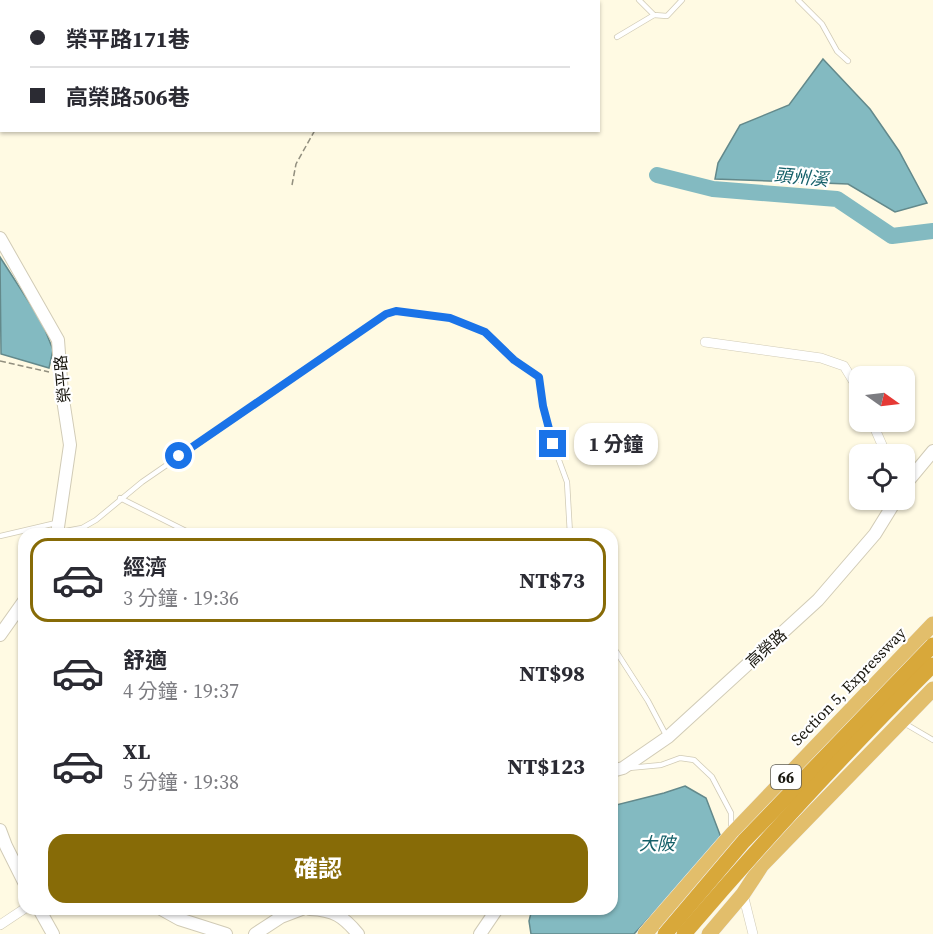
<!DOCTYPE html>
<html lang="zh-TW">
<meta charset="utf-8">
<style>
:root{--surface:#fff;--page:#f2f2f3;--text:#2b2b33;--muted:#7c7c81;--line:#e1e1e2;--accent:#876b07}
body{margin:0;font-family:"Source Serif 4","Noto Sans TC",serif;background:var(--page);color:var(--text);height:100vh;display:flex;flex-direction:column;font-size:22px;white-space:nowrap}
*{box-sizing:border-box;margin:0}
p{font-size:20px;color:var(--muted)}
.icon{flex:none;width:33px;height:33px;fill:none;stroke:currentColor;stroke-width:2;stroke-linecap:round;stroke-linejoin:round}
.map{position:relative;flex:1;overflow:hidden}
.drawer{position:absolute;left:18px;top:528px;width:600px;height:387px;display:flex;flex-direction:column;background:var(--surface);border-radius:18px;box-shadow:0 2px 4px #0004}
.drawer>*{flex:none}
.guide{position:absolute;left:0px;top:0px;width:600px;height:132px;box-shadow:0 2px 4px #0004;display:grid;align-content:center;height:132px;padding:0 30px;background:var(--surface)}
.needle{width:39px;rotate:104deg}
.buttons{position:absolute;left:849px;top:366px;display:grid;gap:12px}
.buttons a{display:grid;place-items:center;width:66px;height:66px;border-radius:12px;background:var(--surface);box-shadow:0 2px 4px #0004;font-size:30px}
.end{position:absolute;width:27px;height:27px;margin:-14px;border:8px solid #1a73e8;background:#fff;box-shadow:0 0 0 3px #fff}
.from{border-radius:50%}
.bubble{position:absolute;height:42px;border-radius:18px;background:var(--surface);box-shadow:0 2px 4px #0004;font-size:20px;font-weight:700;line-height:42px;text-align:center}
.guide b{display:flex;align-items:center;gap:21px;height:57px;font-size:22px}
.guide b+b{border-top:2px solid var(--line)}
.guide i{width:15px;height:15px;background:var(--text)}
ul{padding:10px 0 0;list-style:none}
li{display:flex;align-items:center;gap:18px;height:84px;margin:0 12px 9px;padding:0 18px;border:3px solid transparent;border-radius:18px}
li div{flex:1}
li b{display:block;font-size:22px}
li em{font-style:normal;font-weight:700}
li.current{border-color:var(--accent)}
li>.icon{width:54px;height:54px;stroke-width:1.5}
.cta{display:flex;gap:12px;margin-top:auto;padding:12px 30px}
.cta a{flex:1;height:69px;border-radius:18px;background:var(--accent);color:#fff;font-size:24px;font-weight:700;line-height:69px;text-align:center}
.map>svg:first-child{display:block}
.water{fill:#83bac1;stroke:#63898b;stroke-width:1.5}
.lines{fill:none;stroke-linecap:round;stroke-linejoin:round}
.river{stroke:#83bac1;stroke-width:16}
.service-casing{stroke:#d1cbb6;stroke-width:6}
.minor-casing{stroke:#d1cbb6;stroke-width:10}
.tertiary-casing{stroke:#d1cbb6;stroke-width:14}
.primary-casing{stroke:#f1f1f1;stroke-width:16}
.path{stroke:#928f7f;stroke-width:1.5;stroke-dasharray:6 3;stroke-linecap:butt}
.service{stroke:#fff;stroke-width:4.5}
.minor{stroke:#fff;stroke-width:9}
.tertiary{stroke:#fff;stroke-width:12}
.primary{stroke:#e2be6b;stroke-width:15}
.trunk-bridge-casing{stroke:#f1f1f1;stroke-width:16;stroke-linecap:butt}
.trunk-bridge{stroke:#d8a83a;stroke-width:15}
.route{stroke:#1a73e8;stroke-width:8}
.labels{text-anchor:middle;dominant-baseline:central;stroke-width:4.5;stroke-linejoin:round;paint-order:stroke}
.shield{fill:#fff;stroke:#5d5c56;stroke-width:1.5}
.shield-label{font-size:15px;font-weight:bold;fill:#18160e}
.street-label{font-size:16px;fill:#18160e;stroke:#fff}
.water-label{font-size:18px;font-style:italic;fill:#156069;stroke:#fff}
</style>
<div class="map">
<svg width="933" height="934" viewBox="0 0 933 934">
<rect width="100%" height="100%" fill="#fffae3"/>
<g class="water">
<polygon points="823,59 870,109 899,151 927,203 895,212 848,184 715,179 718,163 740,125 789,105"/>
<polygon points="0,257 42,322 53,350 49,368 1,354"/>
<polygon points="685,786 706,798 722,840 634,934 531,934 529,921 532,909 612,909 612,806 664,793"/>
</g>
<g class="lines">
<polyline class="river" points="657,175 713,189 837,199 892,236 933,231"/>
<g class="service-casing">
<g id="service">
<polyline points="163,0 163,2"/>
<polyline points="639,0 654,15 667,16 682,0"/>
<polyline points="798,0 822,24 837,51 848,61"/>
<polyline points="261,2 277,2"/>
<polyline points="307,2 310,0"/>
<polyline points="617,37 654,15"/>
<polyline points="0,104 2,105"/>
<polyline points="120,498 190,533"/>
<polyline points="60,532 82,528 96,520 142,482 386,314 396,311 450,318 485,332 514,360 539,377 543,406 553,444 567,482 570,534"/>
<polyline points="0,536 56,523"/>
<polyline points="612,645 648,701 666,735"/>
<polyline points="904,723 933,740"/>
<polyline points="629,768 661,765 680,758 694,760 712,777 731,813 731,828"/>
</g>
</g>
<g class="minor-casing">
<g id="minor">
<polyline points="705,342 821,358 844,366 860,392"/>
<polyline points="872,422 886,454"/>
<polyline points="743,894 753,934"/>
<polyline points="0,925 24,909"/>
</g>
</g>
<g class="tertiary-casing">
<g id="tertiary">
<polyline points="0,238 58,340 62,393 70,445 57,534"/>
<polyline points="904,486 933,451"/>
<polyline points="0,635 24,601"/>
<polyline points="612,771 623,768 668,737 818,600 875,534 896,500"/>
<polyline points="0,830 6,846 24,882"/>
<polyline points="39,909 53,934"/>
<polyline points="161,909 179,919 226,934"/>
<path d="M310,909C334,910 343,916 358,934"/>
<polyline points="255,934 281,917 302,909"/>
<polyline points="480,934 497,909"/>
</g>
</g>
<g class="primary-casing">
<g id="primary">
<polyline points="645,934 732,834 933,624"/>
<polyline points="709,934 743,894 762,865 933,689"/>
</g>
</g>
<g class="path">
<polyline points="292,185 296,164 315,130"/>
<polyline points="0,361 49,372"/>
</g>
<use href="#service" class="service"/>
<use href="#minor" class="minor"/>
<use href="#tertiary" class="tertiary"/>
<use href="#primary" class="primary"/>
<g class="trunk-bridge-casing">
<g id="trunk-bridge">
<polyline points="665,934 744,841 933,645"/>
<path d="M684,934C763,842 846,751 933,665"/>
</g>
</g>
<use href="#trunk-bridge" class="trunk-bridge"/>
</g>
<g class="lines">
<polyline class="route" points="179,456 386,314 396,311 450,318 485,332 514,360 539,377 543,406 553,444"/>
</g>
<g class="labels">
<rect class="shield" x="771" y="765" width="30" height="24" rx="4.5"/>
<g class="shield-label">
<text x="786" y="777">66</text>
</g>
<g class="street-label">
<text transform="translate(62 379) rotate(-95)">榮平路</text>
<text transform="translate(766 648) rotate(-42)">高榮路</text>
<text transform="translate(848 686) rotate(-46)">Section 5, Expressway</text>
</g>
<g class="water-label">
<text transform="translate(801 177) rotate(5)">頭州溪</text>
<text x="657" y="843">大陂</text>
</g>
</g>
</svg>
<div class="buttons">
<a><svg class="needle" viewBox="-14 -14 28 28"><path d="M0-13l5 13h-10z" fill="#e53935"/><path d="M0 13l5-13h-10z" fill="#7c7c81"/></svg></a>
<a><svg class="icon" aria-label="locate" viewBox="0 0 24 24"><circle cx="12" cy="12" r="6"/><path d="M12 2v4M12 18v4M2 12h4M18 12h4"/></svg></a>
</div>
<i class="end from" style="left:179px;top:456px"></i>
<i class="end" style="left:553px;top:444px"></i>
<div class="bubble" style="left:574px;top:423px;width:84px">1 分鐘</div>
<div class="guide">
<b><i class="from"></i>榮平路171巷</b>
<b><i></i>高榮路506巷</b>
</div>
<section class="drawer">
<ul>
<li class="current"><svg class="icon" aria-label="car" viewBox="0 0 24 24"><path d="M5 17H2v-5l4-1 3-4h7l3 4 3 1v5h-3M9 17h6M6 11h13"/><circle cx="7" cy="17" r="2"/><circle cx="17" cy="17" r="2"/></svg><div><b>經濟</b><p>3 分鐘 · 19:36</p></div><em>NT$73</em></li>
<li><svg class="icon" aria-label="car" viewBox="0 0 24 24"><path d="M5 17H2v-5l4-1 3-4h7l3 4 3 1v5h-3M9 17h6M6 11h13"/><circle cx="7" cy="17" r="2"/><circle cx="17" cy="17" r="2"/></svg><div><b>舒適</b><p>4 分鐘 · 19:37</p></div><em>NT$98</em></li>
<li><svg class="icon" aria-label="car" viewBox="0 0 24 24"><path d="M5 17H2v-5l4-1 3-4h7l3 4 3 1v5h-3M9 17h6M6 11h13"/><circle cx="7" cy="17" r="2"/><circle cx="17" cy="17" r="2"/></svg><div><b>XL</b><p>5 分鐘 · 19:38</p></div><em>NT$123</em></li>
</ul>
<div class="cta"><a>確認</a></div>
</section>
</div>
